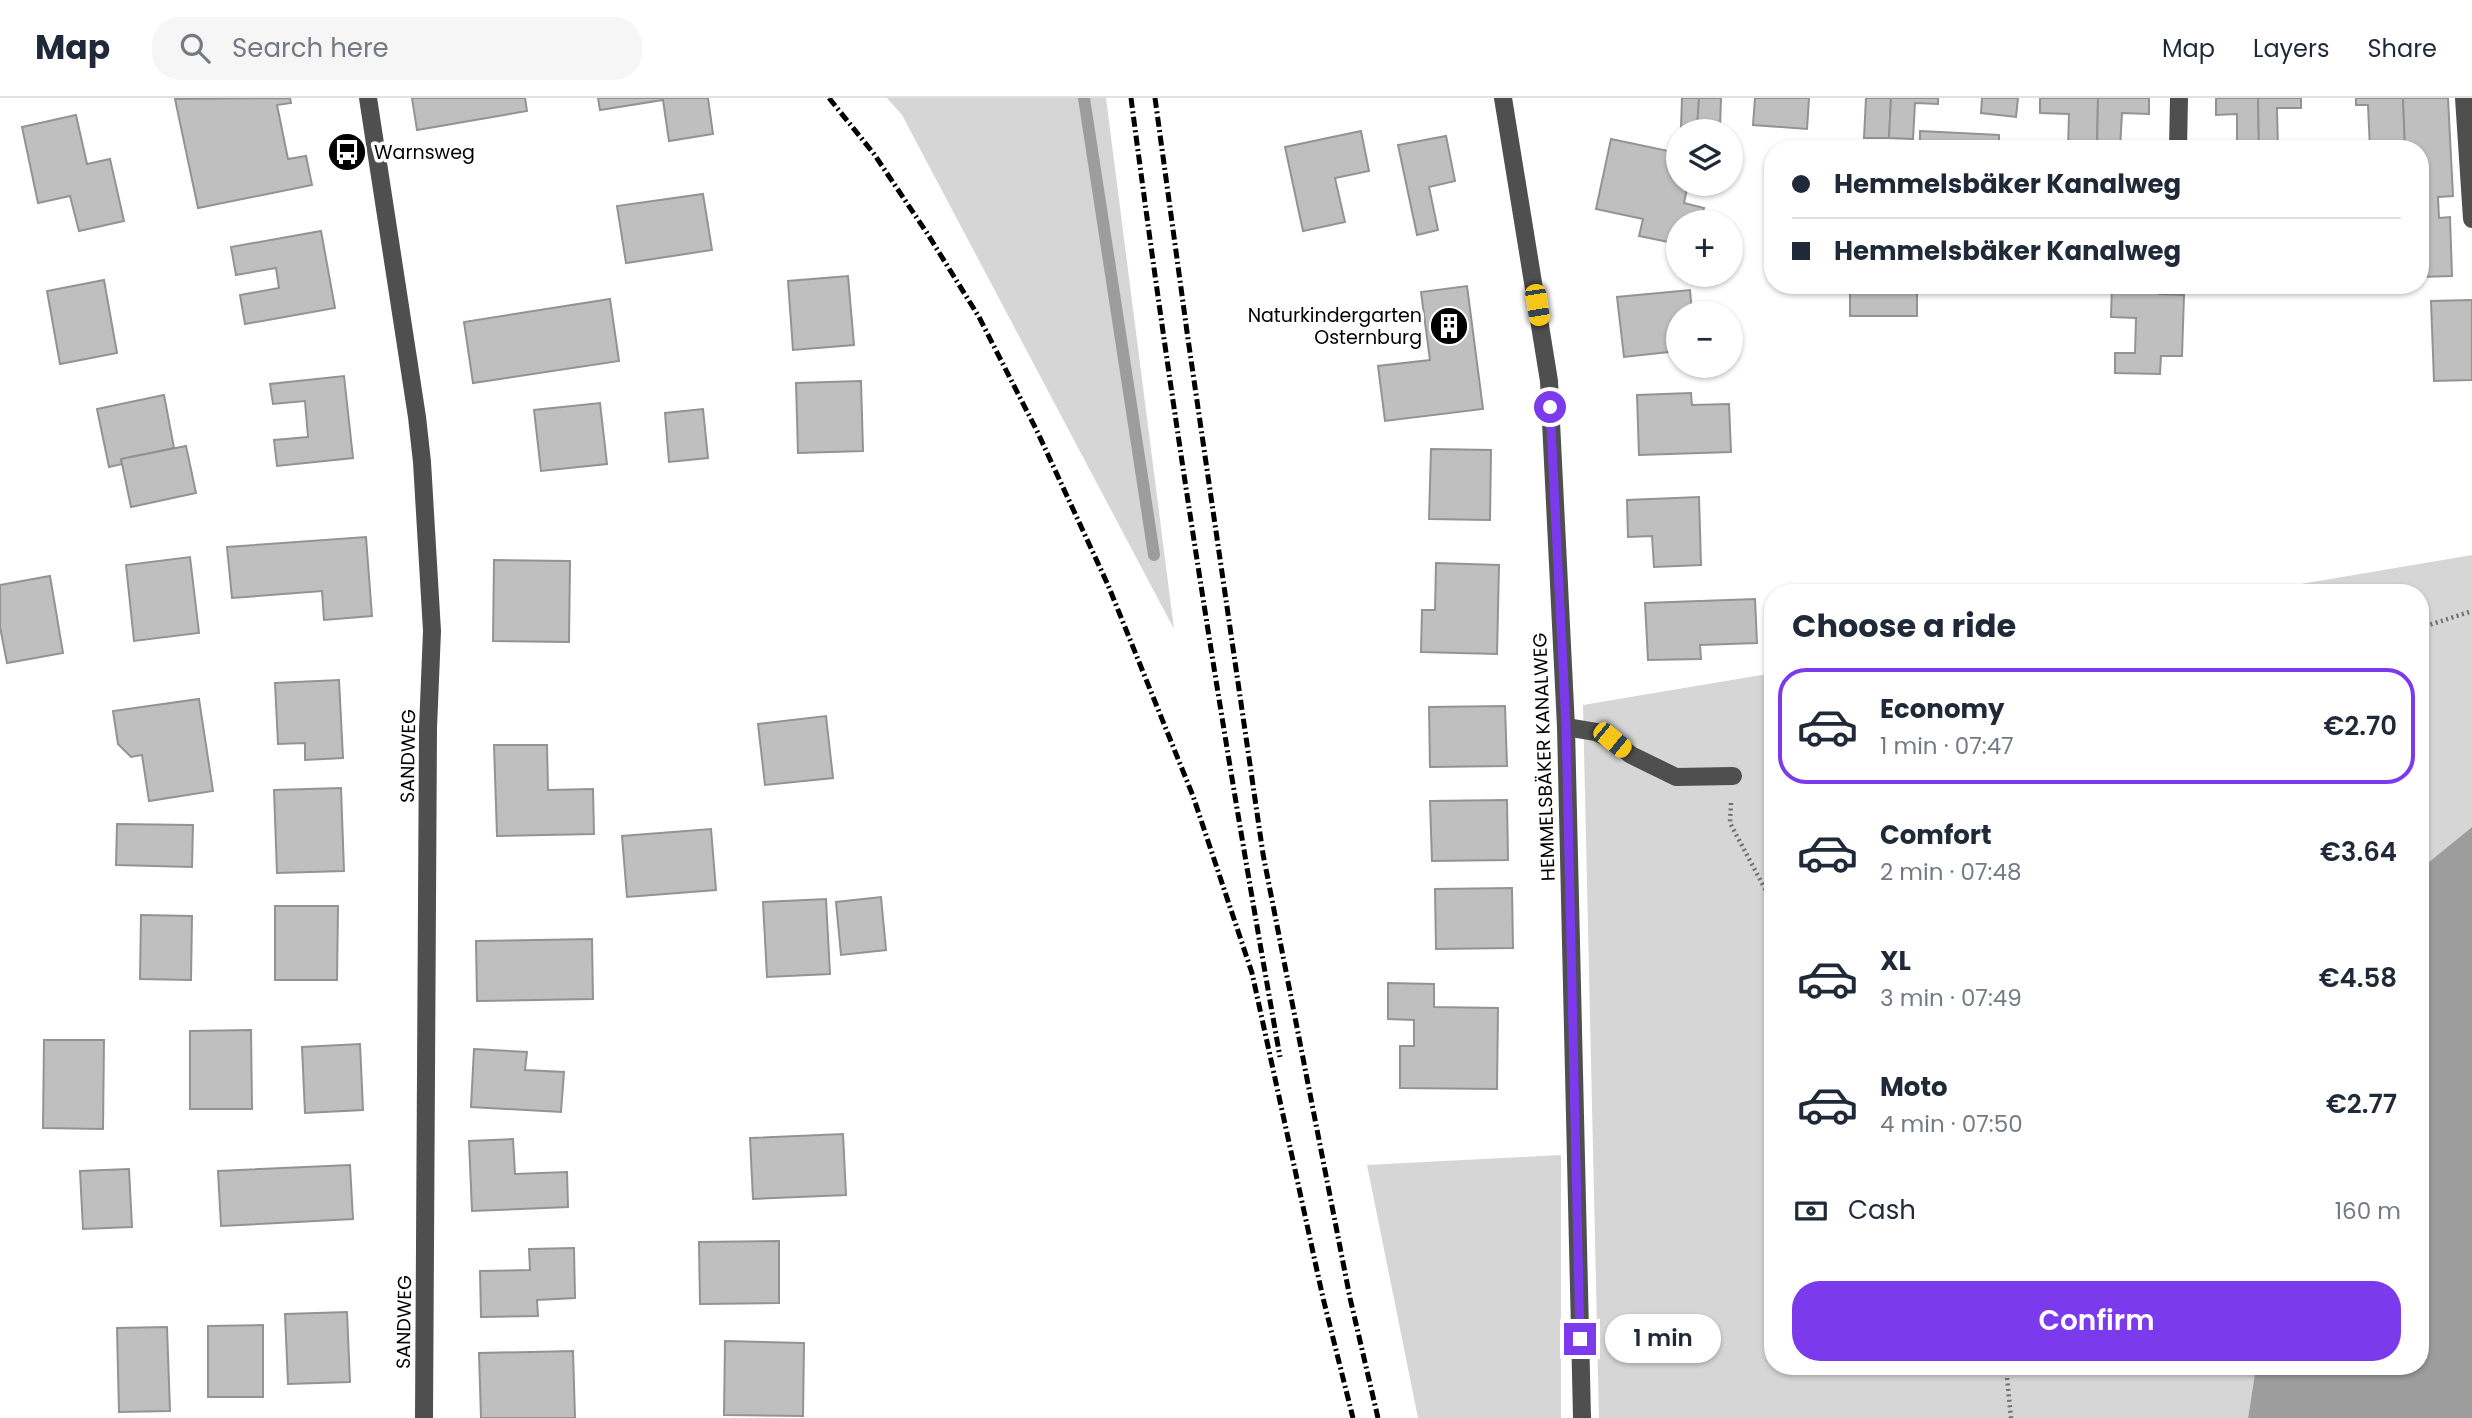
<!DOCTYPE html>
<meta charset="utf-8">
<style>
:root{--surface:#fff;--page:#f6f6f7;--text:#1f2937;--muted:#747a83;--line:#e0e1e3;--accent:#7c3aed}
body{margin:0;font-family:Poppins,sans-serif;background:var(--page);color:var(--text);height:100vh;display:flex;flex-direction:column;font-size:26px;white-space:nowrap}
*{box-sizing:border-box;margin:0}
p{font-size:23px;color:var(--muted)}
.icon{flex:none;width:38px;height:38px;fill:none;stroke:currentColor;stroke-width:2;stroke-linecap:round;stroke-linejoin:round}
.map{position:relative;flex:1;overflow:hidden}
.panel{position:absolute;left:1764px;top:486px;width:665px;height:791px;display:flex;flex-direction:column;background:var(--surface);border-radius:28px;box-shadow:0 2px 5px #0004}
.panel>*{flex:none}
.top-card{position:absolute;left:1764px;top:42px;width:665px;height:154px;border-radius:28px;box-shadow:0 2px 5px #0004;display:grid;align-content:center;height:154px;padding:0 28px;background:var(--surface)}
.controls{position:absolute;left:1666px;top:21px;display:grid;gap:14px}
.controls a{display:grid;place-items:center;width:77px;height:77px;border-radius:50%;background:var(--surface);box-shadow:0 2px 5px #0004;font-size:35px}
.end{position:absolute;width:32px;height:32px;margin:-16px;border:9px solid #7c3aed;background:#fff;box-shadow:0 0 0 4px #fff}
.from{border-radius:50%}
.bubble{position:absolute;height:49px;border-radius:24px;background:var(--surface);box-shadow:0 2px 5px #0004;font-size:23px;font-weight:600;line-height:49px;text-align:center}
.car{position:absolute;width:21px;height:42px;margin:-21px -10px;border-radius:9px;box-shadow:0 0 5px 2px #0007;background:linear-gradient(#f5c518 24%,#345 0 40%,#f5c518 0 76%,#345 0 86%,#f5c518 0)}
.top-card b{display:flex;align-items:center;gap:24px;height:66px;font-size:26px}
.top-card b+b{border-top:2px solid var(--line)}
.top-card i{width:18px;height:18px;background:var(--text)}
ul{padding:0;list-style:none}
li{display:flex;align-items:center;gap:21px;height:116px;margin:0 14px 10px;padding:0 14px;border:4px solid transparent;border-radius:28px}
li div{flex:1}
li b{display:block;font-size:26px}
li em{font-style:normal;font-weight:600}
li.selected{border-color:var(--accent)}
li>.icon{width:63px;height:63px;stroke-width:1.5}
h2{padding:0 28px;font-size:32px;line-height:84px}
.pay{display:flex;align-items:center;gap:18px;height:77px;padding:0 28px;font-size:26px}
.pay p{margin-inline-start:auto}
.cta{display:flex;gap:14px;margin-top:auto;padding:14px 28px}
.cta a{flex:1;height:80px;border-radius:28px;background:var(--accent);color:#fff;font-size:28px;font-weight:600;line-height:80px;text-align:center}
header{display:flex;align-items:center;gap:42px;box-sizing:border-box;height:98px;padding:0 35px;background:var(--surface);border-bottom:2px solid var(--line)}
header strong{font-size:33px}
nav{display:flex;gap:38px;margin-inline-start:auto;font-size:24px}
.search{width:490px;height:63px;background:var(--page);display:flex;align-items:center;gap:18px;box-sizing:border-box;padding:0 24px;border-radius:28px;color:var(--muted);font-size:26px}
.map>svg:first-child{display:block}
.green{fill:#d6d6d6}
.water{fill:#9d9d9d}
.lines{fill:none;stroke-linecap:round;stroke-linejoin:round}
.stream{stroke:#9d9d9d;stroke-width:12}
.building{fill:#bfbfbf;stroke:#939393;stroke-width:2}
.path{stroke:#717171;stroke-width:4.5;stroke-dasharray:2 3.5;stroke-linecap:butt}
.minor{stroke:#4f4f4f;stroke-width:18}
.rail{stroke:#000;stroke-width:5;stroke-dasharray:10 3.5 2 3.5;stroke-linecap:butt}
.route{stroke:#7c3aed;stroke-width:9}
.labels{text-anchor:middle;dominant-baseline:central;stroke-width:7;stroke-linejoin:round;paint-order:stroke}
.poi-label{font-size:19px;fill:#000;stroke:#fff;text-anchor:start}
.street-label{font-size:19px;fill:#000;stroke:#fff}
</style>
<header>
<strong>Map</strong>
<div class="search"><svg class="icon" aria-label="search" viewBox="0 0 24 24"><circle cx="10" cy="10" r="6"/><path d="M15 15l6 6"/></svg>Search here</div>
<nav><a>Map</a><a>Layers</a><a>Share</a></nav>
</header>
<div class="map">
<svg width="2472" height="1320" viewBox="0 0 2472 1320">
<rect width="100%" height="100%" fill="#fff"/>
<g class="green">
<polygon points="887,0 1106,0 1174,531 902,17"/>
<polygon points="2472,457 2472,729 2429,764 2420,764 2420,495 2248,495"/>
<polygon points="1773,575 1773,1269 2256,1269 2248,1320 1599,1320 1583,607"/>
<polygon points="1561,1057 1561,1320 1418,1320 1367,1067"/>
</g>
<polygon class="water" points="2472,729 2472,1320 2248,1320 2256,1269 2420,1269 2420,764 2429,764"/>
<g class="lines">
<polyline class="stream" points="1084,0 1154,457"/>
</g>
<g class="building">
<polygon points="290,0 291,5 277,7 288,61 306,58 312,87 198,110 175,1"/>
<polygon points="412,0 525,0 527,13 417,32"/>
<polygon points="598,0 708,0 713,36 669,43 663,2 600,12"/>
<polygon points="1682,0 1699,0 1697,31 1681,30"/>
<polygon points="1699,0 1721,0 1720,32 1697,31"/>
<polygon points="1755,0 1809,0 1807,31 1753,27"/>
<polygon points="1866,0 1891,0 1889,40 1864,40"/>
<polygon points="1891,0 1938,0 1938,6 1915,5 1913,41 1889,40"/>
<polygon points="1982,0 2018,0 2016,19 1981,15"/>
<polygon points="2040,0 2098,0 2097,51 2068,51 2069,16 2040,15"/>
<polygon points="2098,0 2149,0 2149,16 2122,15 2120,51 2097,51"/>
<polygon points="2216,0 2258,0 2259,51 2237,51 2237,16 2216,17"/>
<polygon points="2258,0 2301,0 2301,10 2277,10 2278,51 2259,51"/>
<polygon points="2356,0 2403,0 2405,51 2370,51 2368,7 2356,7"/>
<polygon points="2403,0 2448,0 2453,98 2438,99 2439,120 2450,119 2452,178 2420,179 2420,51 2405,51"/>
<polygon points="76,17 87,66 110,61 124,123 79,133 70,98 38,105 22,29"/>
<polygon points="1361,33 1369,73 1335,80 1345,124 1303,133 1285,49"/>
<polygon points="1920,33 1999,37 1999,51 1920,51"/>
<polygon points="1446,38 1455,83 1429,89 1438,132 1417,137 1398,47"/>
<polygon points="1611,41 1678,55 1678,86 1688,86 1684,105 1704,110 1701,124 1678,124 1678,146 1639,138 1643,121 1596,111"/>
<polygon points="703,96 712,152 626,165 617,108"/>
<polygon points="321,133 335,210 245,226 240,197 279,190 276,170 236,177 231,149"/>
<polygon points="848,178 854,247 793,252 788,183"/>
<polygon points="104,182 117,255 60,266 47,193"/>
<rect x="1850" y="187" width="67" height="31"/>
<polygon points="2112,187 2159,187 2159,196 2184,197 2182,258 2161,258 2160,276 2115,275 2115,255 2135,255 2136,220 2111,219"/>
<polygon points="1467,188 1483,311 1385,323 1378,268 1430,262 1421,194"/>
<polygon points="1690,192 1692,215 1678,215 1678,253 1624,259 1617,199"/>
<polygon points="610,201 619,263 473,285 464,224"/>
<polygon points="2472,202 2472,282 2434,283 2431,203"/>
<polygon points="344,278 353,360 277,368 274,342 308,339 305,303 273,306 270,286"/>
<polygon points="861,283 863,353 798,355 796,285"/>
<polygon points="1691,295 1692,307 1729,306 1731,354 1639,357 1637,297"/>
<polygon points="164,297 174,350 121,361 122,366 109,369 97,311"/>
<polygon points="600,305 607,366 541,373 534,312"/>
<polygon points="703,311 708,360 669,364 665,315"/>
<polygon points="186,348 196,395 131,409 121,361"/>
<polygon points="1431,351 1491,352 1490,422 1429,421"/>
<polygon points="1699,399 1701,467 1654,469 1652,438 1628,439 1627,402"/>
<polygon points="366,439 372,518 324,522 322,493 232,500 227,449"/>
<polygon points="190,459 199,535 134,543 126,467"/>
<polygon points="494,462 570,463 569,544 493,543"/>
<polygon points="1436,465 1499,467 1497,556 1421,554 1422,512 1435,512"/>
<polygon points="50,478 63,555 7,565 0,529 0,487"/>
<polygon points="1755,501 1757,545 1700,547 1701,561 1648,562 1645,505"/>
<polygon points="339,582 343,660 305,662 305,645 278,646 275,585"/>
<polygon points="199,601 213,693 149,703 142,657 131,659 118,646 113,613"/>
<polygon points="1505,608 1507,668 1430,669 1429,609"/>
<polygon points="826,618 833,680 765,687 758,626"/>
<polygon points="494,647 547,647 548,692 593,691 594,736 497,738"/>
<polygon points="341,690 344,773 277,775 274,692"/>
<polygon points="1507,702 1508,762 1432,763 1430,703"/>
<polygon points="117,726 193,727 192,769 116,767"/>
<polygon points="711,731 716,792 627,799 622,738"/>
<polygon points="1512,790 1513,850 1436,851 1435,791"/>
<polygon points="881,799 886,852 841,857 836,804"/>
<polygon points="826,801 830,876 767,879 763,804"/>
<polygon points="275,808 338,808 337,882 275,882"/>
<polygon points="141,817 192,818 191,882 140,881"/>
<polygon points="592,841 593,901 477,903 476,843"/>
<polygon points="1388,885 1434,886 1434,909 1498,910 1497,991 1400,990 1400,948 1414,948 1414,922 1388,921"/>
<polygon points="251,932 252,1011 190,1011 190,933"/>
<polygon points="44,942 104,942 103,1031 43,1030"/>
<polygon points="360,946 363,1012 305,1015 302,949"/>
<polygon points="474,951 527,954 525,972 564,974 561,1014 471,1009"/>
<polygon points="843,1036 846,1097 753,1101 750,1040"/>
<polygon points="513,1041 515,1076 567,1074 568,1109 472,1113 469,1043"/>
<polygon points="350,1067 353,1121 221,1128 218,1073"/>
<polygon points="129,1071 132,1129 83,1131 80,1073"/>
<polygon points="779,1143 779,1205 700,1206 699,1144"/>
<polygon points="574,1150 575,1200 537,1202 538,1218 481,1219 480,1173 530,1172 529,1151"/>
<polygon points="347,1214 350,1284 288,1286 285,1216"/>
<polygon points="263,1227 263,1299 208,1299 208,1228"/>
<polygon points="167,1229 170,1313 119,1314 117,1230"/>
<polygon points="725,1243 804,1245 803,1318 724,1317"/>
<polygon points="573,1253 575,1320 481,1320 479,1255"/>
</g>
<g class="lines">
<g class="path">
<polyline points="2420,530 2472,513"/>
<polyline points="1731,705 1730,725 1773,806"/>
<polyline points="2006,1269 2011,1320"/>
</g>
<g class="minor">
<polyline points="368,0 417,319 422,364 432,533 428,630 424,1320"/>
<polyline points="1503,0 1549,283 1566,629 1582,1320"/>
<polyline points="2464,0 2472,121"/>
<polyline points="2178,51 2179,0"/>
<polyline points="1566,629 1596,634 1612,642 1631,657 1676,679 1733,678"/>
</g>
<g class="rail">
<polyline points="829,0 874,56 927,135 979,219 1037,333 1108,487 1193,698 1252,875 1323,1200 1353,1320"/>
<path d="M1131,0C1173,321 1223,640 1280,959"/>
<polyline points="1155,0 1188,241 1263,756 1350,1200 1378,1320"/>
</g>
</g>
<g class="lines">
<polyline class="route" points="1550,309 1566,628 1580,1241"/>
</g>
<defs>
<g id="bus-disc" transform="scale(2.0125)"><circle r="9.5" fill="#000" stroke="#fff"/><path d="M-5-6H5V4H4V6H2V4H-2V6H-4V4H-5ZM-3.5-4V0h7V-4ZM-3.5 1.2v1.5H-2V1.2ZM2 1.2v1.5H3.5V1.2Z" fill="#fff"/></g>
<g id="building-disc" transform="scale(2.0125)"><circle r="9.5" fill="#000" stroke="#fff"/><path d="M-4-6H4V6H1V3H-1V6H-4ZM-2.5-4.3h1.7v1.8h-1.7ZM.8-4.3h1.7v1.8H.8ZM-2.5-1h1.7V.8h-1.7ZM.8-1h1.7V.8H.8Z" fill="#fff"/></g>
</defs>
<g fill-rule="evenodd">
<use href="#bus-disc" x="347" y="54"/>
<use href="#building-disc" x="1449" y="228"/>
</g>
<g class="labels">
<g class="poi-label">
<text x="374" y="54">Warnsweg</text>
<text x="1422" y="217" text-anchor="end">Naturkindergarten<tspan x="1422" dy="22">Osternburg</tspan></text>
</g>
<g class="street-label">
<text transform="translate(408 658) rotate(-89)">SANDWEG</text>
<text transform="translate(1544 659) rotate(-92)">HEMMELSBÄKER KANALWEG</text>
<text transform="translate(404 1224) rotate(-89)">SANDWEG</text>
</g>
</g>
</svg>
<div class="controls">
<a><svg class="icon" aria-label="layers" viewBox="0 0 24 24"><path d="M12 4l9 5-9 5-9-5zM3 14l9 5 9-5"/></svg></a>
<a>+</a>
<a>−</a>
</div>
<i class="end from" style="left:1550px;top:309px"></i>
<i class="end" style="left:1580px;top:1241px"></i>
<div class="bubble" style="left:1605px;top:1216px;width:116px">1 min</div>
<i class="car" style="left:1537px;top:207px;rotate:171deg"></i>
<i class="car" style="left:1612px;top:642px;rotate:129deg"></i>
<div class="top-card">
<b><i class="from"></i>Hemmelsbäker Kanalweg</b>
<b><i></i>Hemmelsbäker Kanalweg</b>
</div>
<section class="panel">
<h2>Choose a ride</h2>
<ul>
<li class="selected"><svg class="icon" aria-label="car" viewBox="0 0 24 24"><path d="M5 17H2v-5l4-1 3-4h7l3 4 3 1v5h-3M9 17h6M6 11h13"/><circle cx="7" cy="17" r="2"/><circle cx="17" cy="17" r="2"/></svg><div><b>Economy</b><p>1 min · 07:47</p></div><em>€2.70</em></li>
<li><svg class="icon" aria-label="car" viewBox="0 0 24 24"><path d="M5 17H2v-5l4-1 3-4h7l3 4 3 1v5h-3M9 17h6M6 11h13"/><circle cx="7" cy="17" r="2"/><circle cx="17" cy="17" r="2"/></svg><div><b>Comfort</b><p>2 min · 07:48</p></div><em>€3.64</em></li>
<li><svg class="icon" aria-label="car" viewBox="0 0 24 24"><path d="M5 17H2v-5l4-1 3-4h7l3 4 3 1v5h-3M9 17h6M6 11h13"/><circle cx="7" cy="17" r="2"/><circle cx="17" cy="17" r="2"/></svg><div><b>XL</b><p>3 min · 07:49</p></div><em>€4.58</em></li>
<li><svg class="icon" aria-label="car" viewBox="0 0 24 24"><path d="M5 17H2v-5l4-1 3-4h7l3 4 3 1v5h-3M9 17h6M6 11h13"/><circle cx="7" cy="17" r="2"/><circle cx="17" cy="17" r="2"/></svg><div><b>Moto</b><p>4 min · 07:50</p></div><em>€2.77</em></li>
</ul>
<div class="pay"><svg class="icon" aria-label="cash" viewBox="0 0 24 24"><path d="M3 7h18v10H3z"/><circle cx="12" cy="12" r="2"/></svg>Cash<p>160 m</p></div>
<div class="cta"><a>Confirm</a></div>
</section>
</div>
